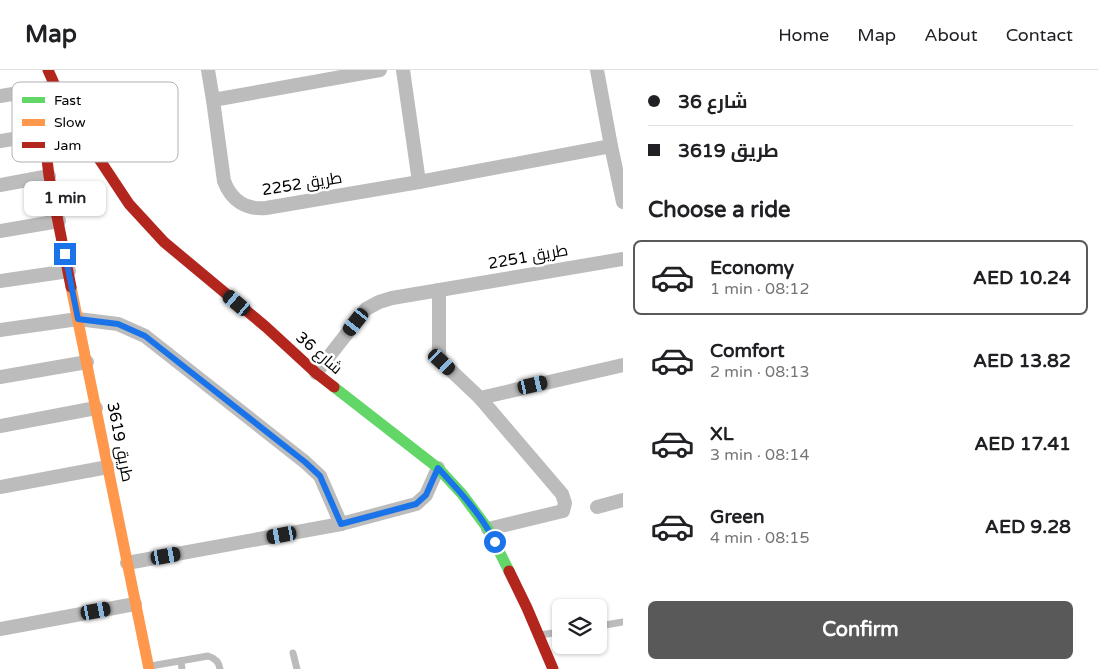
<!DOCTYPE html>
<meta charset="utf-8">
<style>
:root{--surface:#fff;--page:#f6f6f6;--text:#202124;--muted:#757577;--line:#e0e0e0;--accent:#595959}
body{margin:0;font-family:"Varela Round",Cairo,sans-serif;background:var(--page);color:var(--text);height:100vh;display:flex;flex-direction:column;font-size:19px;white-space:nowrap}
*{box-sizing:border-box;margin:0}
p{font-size:16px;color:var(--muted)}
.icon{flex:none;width:28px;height:28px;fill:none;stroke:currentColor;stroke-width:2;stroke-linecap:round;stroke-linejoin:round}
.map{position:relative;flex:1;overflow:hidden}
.side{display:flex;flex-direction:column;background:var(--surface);width:475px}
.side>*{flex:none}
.hud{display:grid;align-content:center;height:110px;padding:0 25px;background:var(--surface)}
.tools{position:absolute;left:552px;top:529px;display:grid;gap:10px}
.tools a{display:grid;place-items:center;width:55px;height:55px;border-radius:8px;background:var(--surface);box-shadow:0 1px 4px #0004;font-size:25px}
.end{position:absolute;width:22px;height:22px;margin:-11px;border:6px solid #1a73e8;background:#fff;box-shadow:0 0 0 2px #fff}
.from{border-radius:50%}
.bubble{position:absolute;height:35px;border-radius:8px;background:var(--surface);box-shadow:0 1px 4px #0004;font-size:16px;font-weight:700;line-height:35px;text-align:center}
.car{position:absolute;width:15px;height:30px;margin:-15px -8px;border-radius:6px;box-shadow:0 0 4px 1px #0007;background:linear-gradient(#222 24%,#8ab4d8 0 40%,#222 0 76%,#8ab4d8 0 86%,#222 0)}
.hud b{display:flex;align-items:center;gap:18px;height:48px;font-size:19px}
.hud b+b{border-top:1px solid var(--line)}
.hud i{width:12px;height:12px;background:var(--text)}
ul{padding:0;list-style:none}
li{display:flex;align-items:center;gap:15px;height:75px;margin:0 10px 8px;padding:0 15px;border:2px solid transparent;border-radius:8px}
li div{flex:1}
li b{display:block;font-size:19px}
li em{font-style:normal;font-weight:700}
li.on{border-color:var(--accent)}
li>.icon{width:45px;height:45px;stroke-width:1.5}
h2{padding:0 25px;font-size:22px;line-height:60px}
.cta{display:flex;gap:10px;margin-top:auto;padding:10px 25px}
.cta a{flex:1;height:58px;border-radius:8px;background:var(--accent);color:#fff;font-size:20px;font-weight:700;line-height:58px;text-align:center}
header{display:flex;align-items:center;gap:30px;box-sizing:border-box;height:70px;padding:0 25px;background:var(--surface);border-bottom:1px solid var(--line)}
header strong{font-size:24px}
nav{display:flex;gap:28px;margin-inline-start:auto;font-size:18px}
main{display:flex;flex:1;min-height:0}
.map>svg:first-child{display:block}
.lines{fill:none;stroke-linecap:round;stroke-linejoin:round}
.lane{stroke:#bcbcbc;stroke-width:7}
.street{stroke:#bcbcbc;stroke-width:14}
.fast{stroke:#63d668;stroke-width:11}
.slow{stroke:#ff974d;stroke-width:11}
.jam{stroke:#b3261e;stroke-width:11}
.route{stroke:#1a73e8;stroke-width:6}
.labels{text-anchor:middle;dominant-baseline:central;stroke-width:5;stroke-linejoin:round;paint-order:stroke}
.street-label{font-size:16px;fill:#000;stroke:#fff}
.key{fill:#fff;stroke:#b2b2b2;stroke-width:1}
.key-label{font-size:14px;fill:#000}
</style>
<header>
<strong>Map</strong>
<nav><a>Home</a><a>Map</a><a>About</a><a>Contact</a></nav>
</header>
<main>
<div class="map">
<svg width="623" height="599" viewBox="0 0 623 599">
<rect width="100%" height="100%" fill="#fff"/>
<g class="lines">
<g class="lane">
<polyline points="599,556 623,552"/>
<polyline points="539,565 561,562"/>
<polyline points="293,583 297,599"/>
<polyline points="181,591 182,599"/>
<path d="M151,596L208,586C215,588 219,592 220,599"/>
</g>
<g class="street">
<path d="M208,0L213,30L224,111C231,130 246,140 266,138L419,112L611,76"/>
<polyline points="403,0 419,112"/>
<polyline points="597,0 611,76 623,132"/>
<polyline points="0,26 55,17"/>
<polyline points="213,30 380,0"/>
<polyline points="0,71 44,64"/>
<polyline points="0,115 49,106"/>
<polyline points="0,161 59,151"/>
<polyline points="0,211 69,201"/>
<polyline points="439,220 439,285 442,292 480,328 562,424 565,433 563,441 488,459"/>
<polyline points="0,260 78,249 118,254 145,266 305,392 320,406 341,454"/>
<polyline points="316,303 366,239 379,232 392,228 623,189"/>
<polyline points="0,307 87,292"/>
<polyline points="480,328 623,295"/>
<polyline points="0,356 96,338"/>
<polyline points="0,417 108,397"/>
<polyline points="597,437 623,430"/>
<polyline points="127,493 341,454 416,434 426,425 438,398"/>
<polyline points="0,559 135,534"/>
</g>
<polyline class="fast" points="334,317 438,398 462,424 488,459 509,501"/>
<polyline class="slow" points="71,217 149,599"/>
<g class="jam">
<polyline points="48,0 64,36 129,134 164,172 266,257 316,303 334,317"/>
<polyline points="64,36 51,48 44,64 49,106 71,217"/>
<polyline points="509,501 527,538 553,599"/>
</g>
</g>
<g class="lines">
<path class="route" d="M65,184L78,249L118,254L145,266L305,392L320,406L341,454L416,434L426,425L438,398C459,421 481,444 495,472"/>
</g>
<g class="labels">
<g class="street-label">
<text transform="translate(302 114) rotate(-9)">طريق 2252</text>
<text transform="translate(528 187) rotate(-10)">طريق 2251</text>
<text transform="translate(319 283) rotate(41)">شارع 36</text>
<text transform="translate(120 372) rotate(79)">طريق 3619</text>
</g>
</g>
<rect x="12" y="12" width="166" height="80" rx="8" class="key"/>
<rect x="22" y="27" width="23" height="6" fill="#63d668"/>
<rect x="22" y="49" width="23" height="7" fill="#ff974d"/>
<rect x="22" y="72" width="23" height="6" fill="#b3261e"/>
<g class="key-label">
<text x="54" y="35">Fast</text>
<text x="54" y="57">Slow</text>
<text x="54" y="80">Jam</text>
</g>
</svg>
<div class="tools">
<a><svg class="icon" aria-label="layers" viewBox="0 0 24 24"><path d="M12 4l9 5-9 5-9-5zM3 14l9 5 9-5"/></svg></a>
</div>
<i class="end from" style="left:495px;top:472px"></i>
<i class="end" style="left:65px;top:184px"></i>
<div class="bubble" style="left:24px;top:111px;width:82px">1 min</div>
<i class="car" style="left:237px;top:233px;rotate:310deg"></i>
<i class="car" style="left:356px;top:252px;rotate:218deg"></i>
<i class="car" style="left:442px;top:292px;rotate:133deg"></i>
<i class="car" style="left:533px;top:315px;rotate:77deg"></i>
<i class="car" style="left:282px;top:465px;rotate:260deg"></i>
<i class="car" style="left:166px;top:486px;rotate:80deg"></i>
<i class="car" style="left:96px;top:541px;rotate:79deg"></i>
</div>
<section class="side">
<div class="hud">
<b><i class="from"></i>شارع 36</b>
<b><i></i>طريق 3619</b>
</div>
<h2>Choose a ride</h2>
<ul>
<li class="on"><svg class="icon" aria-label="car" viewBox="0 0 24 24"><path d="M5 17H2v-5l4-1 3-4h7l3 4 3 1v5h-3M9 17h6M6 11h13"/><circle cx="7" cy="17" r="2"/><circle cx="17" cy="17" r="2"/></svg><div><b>Economy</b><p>1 min · 08:12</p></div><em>AED 10.24</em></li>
<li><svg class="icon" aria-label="car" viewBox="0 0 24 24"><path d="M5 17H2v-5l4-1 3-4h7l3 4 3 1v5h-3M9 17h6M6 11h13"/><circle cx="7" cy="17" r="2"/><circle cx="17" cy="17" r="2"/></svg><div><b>Comfort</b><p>2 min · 08:13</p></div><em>AED 13.82</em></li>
<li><svg class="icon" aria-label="car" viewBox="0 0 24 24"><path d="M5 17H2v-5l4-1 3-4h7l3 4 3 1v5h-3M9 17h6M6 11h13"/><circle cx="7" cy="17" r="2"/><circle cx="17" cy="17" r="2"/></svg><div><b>XL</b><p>3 min · 08:14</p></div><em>AED 17.41</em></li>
<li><svg class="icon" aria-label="car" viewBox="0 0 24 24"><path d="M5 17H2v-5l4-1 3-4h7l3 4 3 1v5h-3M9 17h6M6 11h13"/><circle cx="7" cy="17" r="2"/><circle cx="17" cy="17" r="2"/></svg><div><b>Green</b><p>4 min · 08:15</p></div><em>AED 9.28</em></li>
</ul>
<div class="cta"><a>Confirm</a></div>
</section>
</main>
